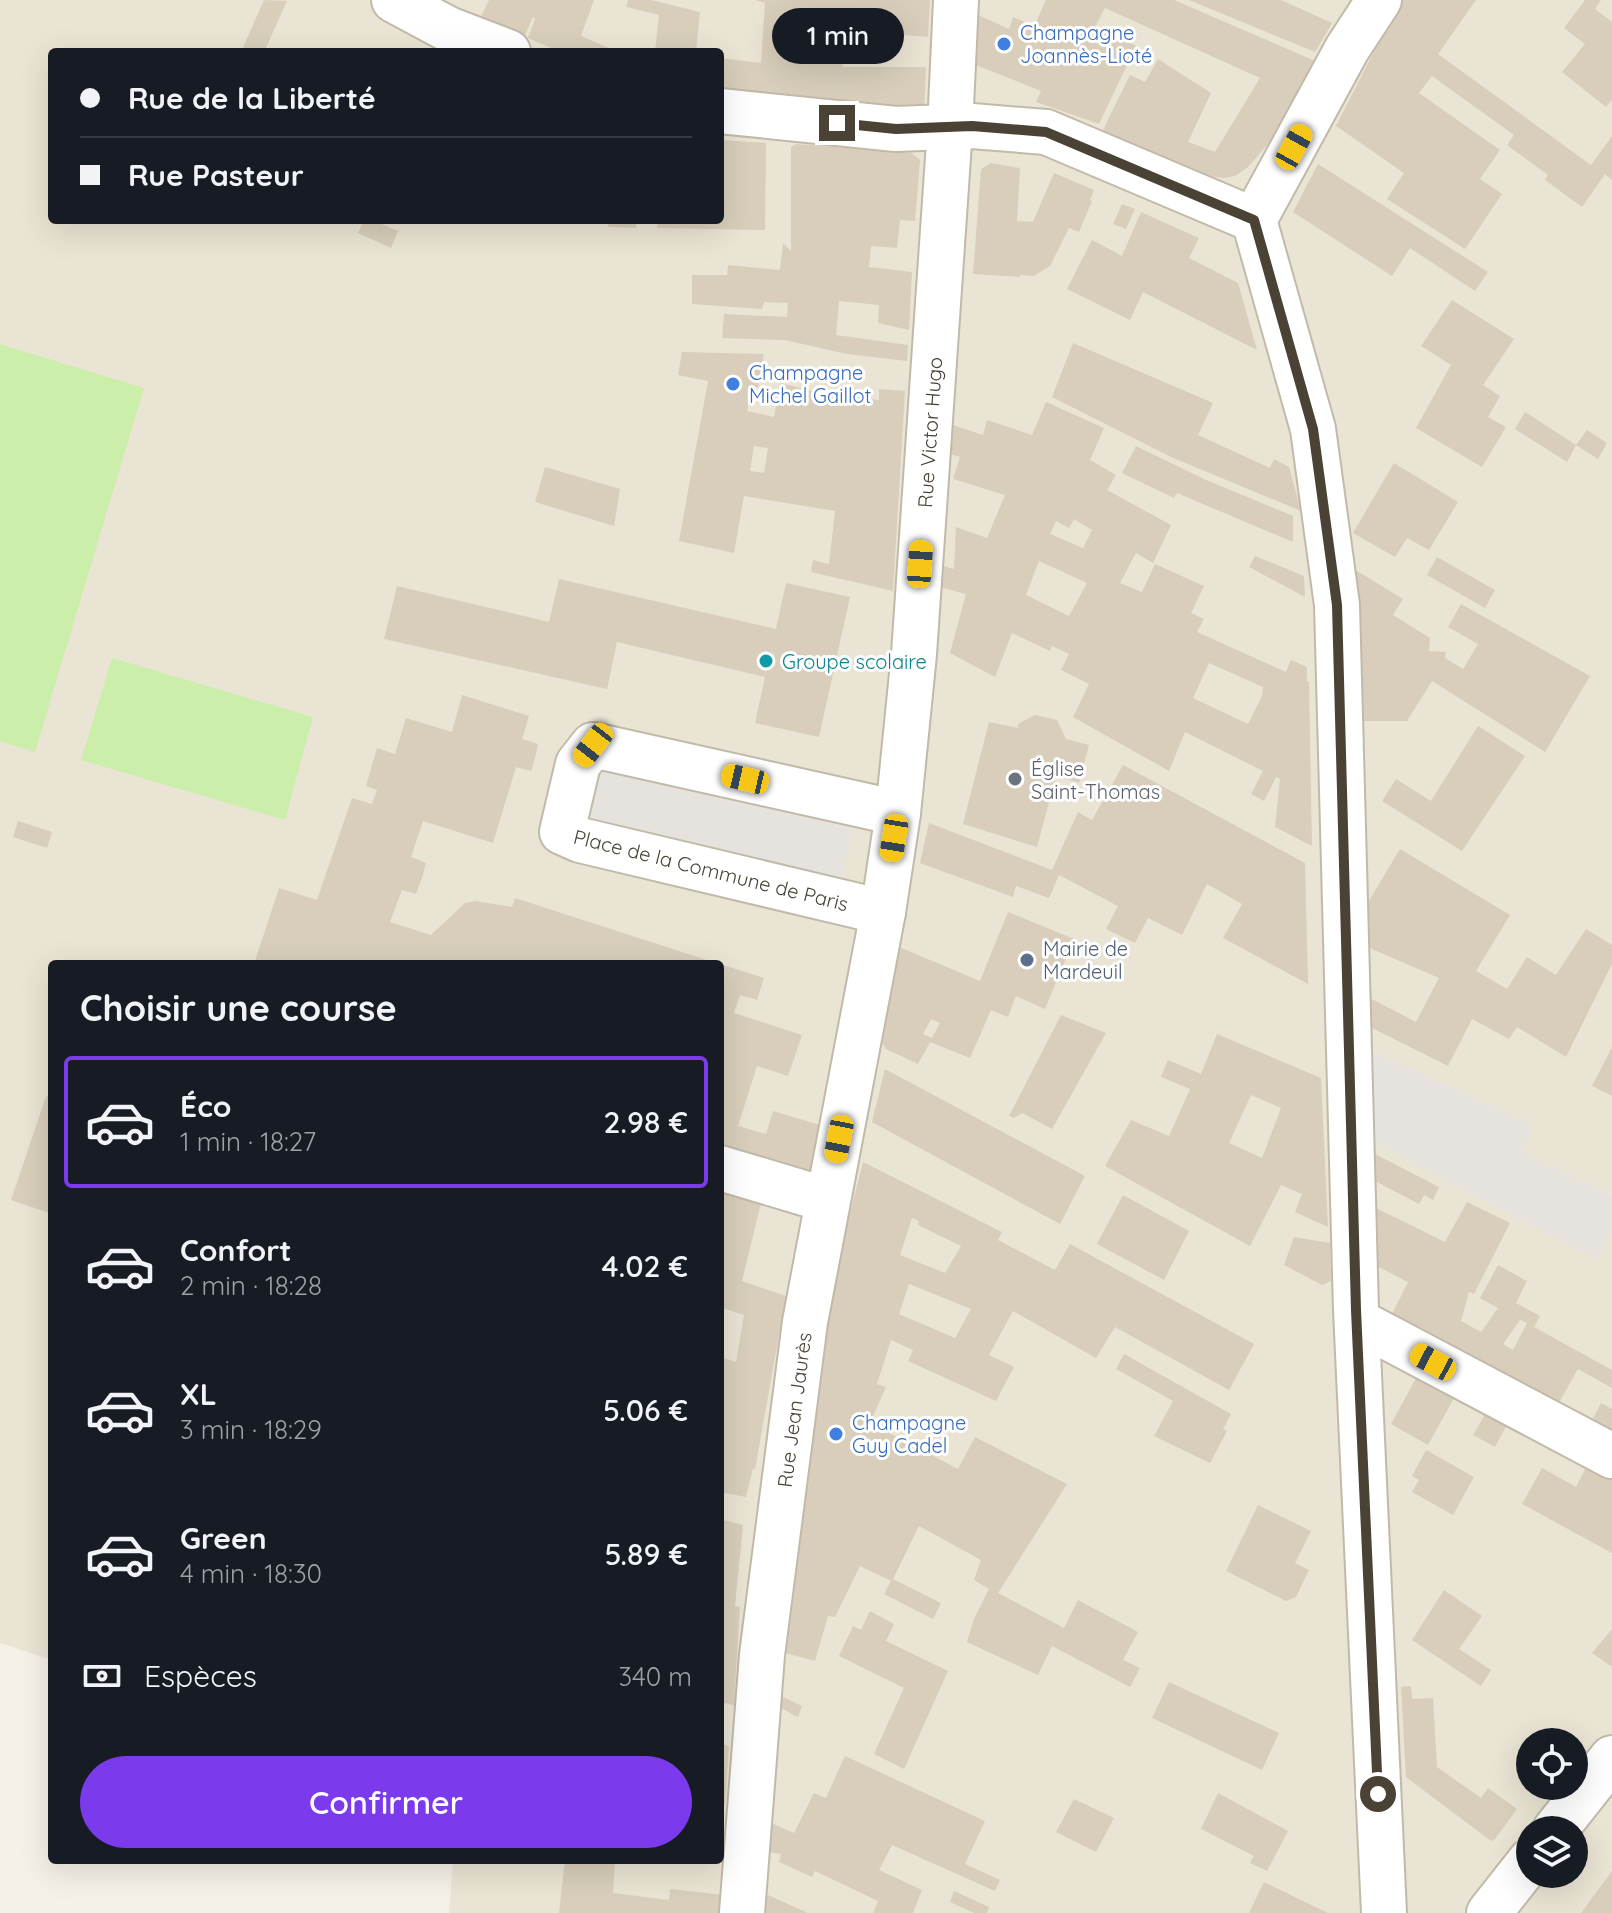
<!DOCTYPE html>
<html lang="fr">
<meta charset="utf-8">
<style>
:root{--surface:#171b24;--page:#20242c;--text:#f1f3f6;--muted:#9ea1a6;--line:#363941;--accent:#7c3aed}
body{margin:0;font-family:Quicksand,sans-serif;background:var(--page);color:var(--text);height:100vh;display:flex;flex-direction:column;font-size:30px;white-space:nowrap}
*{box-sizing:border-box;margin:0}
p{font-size:26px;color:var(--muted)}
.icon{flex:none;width:44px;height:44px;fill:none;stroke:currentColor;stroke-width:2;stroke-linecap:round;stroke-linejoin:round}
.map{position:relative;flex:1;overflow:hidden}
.drawer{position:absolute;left:48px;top:960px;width:676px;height:904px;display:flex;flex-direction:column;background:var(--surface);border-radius:8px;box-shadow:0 8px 32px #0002}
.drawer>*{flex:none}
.top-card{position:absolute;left:48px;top:48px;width:676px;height:176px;border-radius:8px;box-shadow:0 8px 32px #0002;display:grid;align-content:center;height:176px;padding:0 32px;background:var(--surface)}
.controls{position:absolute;left:1516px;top:1728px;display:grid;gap:16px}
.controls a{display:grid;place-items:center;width:72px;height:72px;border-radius:50%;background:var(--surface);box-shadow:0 8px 32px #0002;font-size:40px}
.end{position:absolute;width:36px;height:36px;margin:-18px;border:10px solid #494235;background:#fff;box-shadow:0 0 0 4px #fff}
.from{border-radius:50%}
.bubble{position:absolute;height:56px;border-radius:28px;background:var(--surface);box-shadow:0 8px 32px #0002;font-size:26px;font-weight:600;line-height:56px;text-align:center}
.car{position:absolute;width:24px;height:48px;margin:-24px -12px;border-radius:10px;box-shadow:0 0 6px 2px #0007;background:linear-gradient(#f5c518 24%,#345 0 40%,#f5c518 0 76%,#345 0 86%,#f5c518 0)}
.top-card b{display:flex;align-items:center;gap:28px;height:76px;font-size:30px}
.top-card b+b{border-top:2px solid var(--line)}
.top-card i{width:20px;height:20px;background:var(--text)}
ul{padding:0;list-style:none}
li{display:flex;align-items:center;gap:24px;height:132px;margin:0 16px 12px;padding:0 16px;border:4px solid transparent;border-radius:8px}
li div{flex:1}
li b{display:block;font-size:30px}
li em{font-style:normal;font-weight:600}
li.current{border-color:var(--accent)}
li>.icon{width:72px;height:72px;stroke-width:1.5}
h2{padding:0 32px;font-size:36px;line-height:96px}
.pay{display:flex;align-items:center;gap:20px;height:88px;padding:0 32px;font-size:30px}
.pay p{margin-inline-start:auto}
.action{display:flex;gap:16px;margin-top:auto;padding:16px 32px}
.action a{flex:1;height:92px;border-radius:48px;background:var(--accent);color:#fff;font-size:32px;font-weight:600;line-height:92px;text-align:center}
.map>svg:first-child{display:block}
.residential{fill:#eae4d4;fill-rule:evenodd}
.green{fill:#cceeab}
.parking{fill:#e6e3df}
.building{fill:#d8cebb;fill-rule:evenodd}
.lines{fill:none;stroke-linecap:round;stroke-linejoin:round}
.minor-casing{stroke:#c2baa8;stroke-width:48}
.minor{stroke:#fff;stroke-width:44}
.route{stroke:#494235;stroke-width:10}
.shop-dot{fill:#3f7fe0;stroke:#fff;stroke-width:3}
.culture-dot{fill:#0f9aa8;stroke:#fff;stroke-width:3}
.worship-dot{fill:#6b7280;stroke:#fff;stroke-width:3}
.service-dot{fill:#5c6f8a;stroke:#fff;stroke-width:3}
.labels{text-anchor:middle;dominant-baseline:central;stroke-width:6;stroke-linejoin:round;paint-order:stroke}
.shop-label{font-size:20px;fill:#366cbe;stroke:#fff;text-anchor:start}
.street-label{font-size:20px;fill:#494235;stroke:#fff}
.culture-label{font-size:20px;fill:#0d838f;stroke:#fff;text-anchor:start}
.worship-label{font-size:20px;fill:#5b616d;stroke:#fff;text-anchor:start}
.service-label{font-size:20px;fill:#4e5e75;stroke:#fff;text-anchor:start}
</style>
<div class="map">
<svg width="1612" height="1913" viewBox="0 0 1612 1913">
<rect width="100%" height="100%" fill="#f5f1e7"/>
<path class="residential" d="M0,0H1612V1913H449L453,1860H720V964H52V1660L0,1643ZM52,52H720V220H52ZM1530,1742H1574V1786H1530ZM1530,1830H1574V1874H1530Z"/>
<g class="green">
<polygon points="0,344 144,388 35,752 0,741"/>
<polygon points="112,658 313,717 285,820 81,760"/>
</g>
<g class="parking">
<polygon points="588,733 864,783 831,924 554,850"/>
<polygon points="1364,1048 1533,1125 1521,1152 1612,1196 1612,1231 1597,1260 1372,1141"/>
</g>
<g class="building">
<polygon points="264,0 287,1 264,52 241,52"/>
<polygon points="489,0 594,0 581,36 618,52 560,52 528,38 535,19 533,17 520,46 477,25"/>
<polygon points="628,0 651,0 700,12 696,52 655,52 659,15 626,7"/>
<polygon points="755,0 930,0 928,37 872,32 873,18 829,14 827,45 808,45 807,54 842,55 843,67 926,67 924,111 720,103 720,58 761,63 765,3"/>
<polygon points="1046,0 1174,0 1320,63 1276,135 1247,168 1235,176 1224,178 1203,175 1101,134 1130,75 1145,82 1158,59 1211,93 1188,142 1215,152 1260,78 1105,8 1096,25 1136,46 1099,124 1036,102 1041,91 966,61 965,9 1009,29 1013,17 1034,26"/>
<polygon points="1189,0 1281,0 1332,23 1315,52"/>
<polygon points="1400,0 1476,0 1438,54 1591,165 1612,136 1612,180 1605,174 1582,207 1545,180 1548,175 1507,145 1514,135 1432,76 1419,93 1500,150 1480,179 1502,194 1465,249 1387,199 1404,173 1336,126"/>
<polygon points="1585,0 1601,0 1595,9 1612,22 1612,100 1606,107 1562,72 1585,44 1564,28"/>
<polygon points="720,140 766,143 765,230 657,228 658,220 720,220"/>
<polygon points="796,144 911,153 920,160 915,221 900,220 897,248 871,246 869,267 912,272 909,330 878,323 879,305 839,301 836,335 908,345 907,361 847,354 785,340 722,338 724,314 787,317 788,303 764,302 762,309 692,304 692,275 727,275 728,265 780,270 783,243 791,251 791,147"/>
<polygon points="991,163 1020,168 1017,221 1033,222 1054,173 1094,190 1090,200 1092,201 1079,232 1069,228 1050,266 1034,276 1020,275 1020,277 973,274 981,169"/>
<polygon points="1318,164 1488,272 1475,291 1410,248 1392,276 1293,212"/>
<polygon points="1122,204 1135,209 1126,229 1113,224"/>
<polygon points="1141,212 1199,238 1189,258 1238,283 1257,350 1143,292 1130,320 1067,289 1092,240 1122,256"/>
<polygon points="364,220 372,220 398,231 391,248 358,233"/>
<polygon points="609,220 637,220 636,228 608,227"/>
<polygon points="1452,300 1514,339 1483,385 1500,396 1488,417 1506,427 1482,467 1416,428 1451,365 1421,346"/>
<polygon points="1073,343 1213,403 1198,435 1270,468 1274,459 1289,467 1301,511 1171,457 1052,397"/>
<path d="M682,352L764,354L758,387L752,386L747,411L774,417L780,383L812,391L879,400V389L905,391L893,591L811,572L813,560L829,564L835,511L744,496L734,553L679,541L708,381L678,375ZM754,446L768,448L764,473L750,471Z"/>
<path d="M1046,402L1104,428L1090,460L1116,475L1107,490L1171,525L1153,563L1136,553L1120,583L1142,592L1155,564L1204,586L1191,613L1204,619L1197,632L1286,672L1291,660L1307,667V681L1309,682L1312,846L1275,827L1280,779L1276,777L1264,801L1251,794L1263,771L1185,732L1169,771L1073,717L1089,684L1061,670L1069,654L1052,646L1050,651L1012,633L995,677L950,653L966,594L931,585L932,563L954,569L956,527L987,538L1005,495L953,479L960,457L938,450L941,421L983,435L987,420L1032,435ZM1074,519L1092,530L1083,548L1050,534L1056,521L1069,528ZM1039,561L1087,583L1069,616L1026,595ZM1209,663L1263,687L1262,696L1248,724L1193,698Z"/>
<polygon points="1525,412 1576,445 1587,430 1607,443 1598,459 1576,445 1567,462 1515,429"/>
<polygon points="1136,446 1206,480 1293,516 1293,542 1177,493 1174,498 1122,473"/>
<polygon points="1394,463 1458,502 1429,550 1407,538 1395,557 1353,533"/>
<polygon points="545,467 620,489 614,526 535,502"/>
<polygon points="1255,556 1304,576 1305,597 1249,567"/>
<polygon points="1437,557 1495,590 1485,608 1427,575"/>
<polygon points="1349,566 1403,599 1393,615 1430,638 1429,651 1446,652 1445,658 1463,669 1478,644 1448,627 1461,604 1590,676 1545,752 1432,681 1407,721 1352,721"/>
<polygon points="559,579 776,629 786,583 850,597 819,737 755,723 765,677 617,642 607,689 384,639 397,586 549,622"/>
<polygon points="462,695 529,716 522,739 538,744 535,758 531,771 516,767 493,843 423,821 411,857 426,863 423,875 416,894 402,890 390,922 431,935 465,903 476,901 512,907 515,898 719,964 254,964 279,888 317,900 352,798 372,804 377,790 366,786 377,748 395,754 406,718 452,732"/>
<polygon points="1035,715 1057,720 1066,739 1089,745 1079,783 1056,776 1037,847 963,824 989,722 1018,728 1018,724"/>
<polygon points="1478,726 1525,756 1462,851 1382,801 1396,779 1431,801"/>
<polygon points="1123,765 1305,863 1308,984 1223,938 1242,904 1207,884 1182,935 1148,918 1135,943 1106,929 1118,906 1059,875 1049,898 1016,886 1013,897 920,863 929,823 1052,870 1078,812 1092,820"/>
<polygon points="18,821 52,832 47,848 13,837"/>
<polygon points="1400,849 1510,915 1476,971 1507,989 1527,957 1556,975 1586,929 1612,945 1612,964 1566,1057 1517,1027 1509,1039 1472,1019 1448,1066 1362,1023 1366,996 1416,1022 1439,978 1358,943 1362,901 1367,904"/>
<path d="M1008,912L1074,939L1045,1009L1016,996L1008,1017L991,1010L970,1058L930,1042L918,1064L886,1049L881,1041L899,947L980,981ZM931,1019L940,1023L932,1038L923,1034Z"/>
<polygon points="720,964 764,978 757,1000 740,995 734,1013 802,1035 788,1076 757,1066 738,1126 766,1134 773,1111 820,1125 807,1184 720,1161"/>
<polygon points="1061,1015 1106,1033 1052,1129 1022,1113 1014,1118 1009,1116"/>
<path d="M1217,1034L1321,1078L1328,1227L1295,1212L1302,1194L1281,1185L1250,1246L1105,1166L1131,1120L1169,1136L1190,1089L1161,1077L1168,1060L1201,1074ZM1251,1095L1281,1108L1262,1158L1229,1143Z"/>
<polygon points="1612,1047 1612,1096 1592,1086"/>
<polygon points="885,1069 1085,1176 1060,1224 872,1122"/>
<polygon points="46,1096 52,1098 52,1214 11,1200"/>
<polygon points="1373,1153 1439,1187 1433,1200 1424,1195 1419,1204 1375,1181"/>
<path d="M863,1162L1002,1232L998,1240L1055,1270L1070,1244L1254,1344L1229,1390L1115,1327L1096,1358L1013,1311L989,1355L1014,1367L996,1401L908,1361L913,1350L891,1340L877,1384L886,1387L870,1423L958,1469L975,1437L1067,1484L998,1593L1064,1628L1078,1600L1138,1632L1123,1660L1140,1668L1130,1687L1052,1646L1038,1675L967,1642L974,1619L989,1589L974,1580L981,1560L919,1526L893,1579L941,1603L933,1619L884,1594L891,1581L860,1566L835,1617L828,1616L815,1661L781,1652L801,1469L834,1289L831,1288ZM912,1218L919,1221L918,1225L961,1246L945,1273L900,1255ZM909,1284L971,1309L955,1338L899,1314Z"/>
<polygon points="720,1181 763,1195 742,1281 786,1296 755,1469 753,1468 746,1497 720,1492 720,1357 736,1362 744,1315 720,1307"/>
<polygon points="1123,1195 1189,1231 1164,1280 1097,1244"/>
<path d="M1467,1202L1510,1223L1474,1294L1469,1292L1461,1321L1481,1332L1498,1308L1480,1298L1498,1265L1527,1281L1516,1303L1540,1316L1534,1327L1612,1370V1388L1578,1369L1556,1408L1485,1370L1489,1364L1467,1353L1463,1358L1390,1318L1408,1282L1375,1265L1373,1243L1377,1241L1376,1208L1445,1242ZM1520,1320L1527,1323L1513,1350L1503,1344Z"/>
<polygon points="1294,1237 1330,1243 1331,1281 1322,1285 1284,1265"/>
<polygon points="1124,1354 1231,1414 1223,1429 1227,1431 1210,1463 1154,1436 1173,1401 1116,1369"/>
<polygon points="1421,1369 1459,1389 1428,1445 1391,1424"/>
<polygon points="1601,1403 1612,1409 1612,1438 1589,1426"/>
<polygon points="1490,1406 1511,1417 1495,1447 1473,1435"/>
<polygon points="1426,1450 1474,1477 1453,1515 1412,1492 1419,1480 1412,1476"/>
<polygon points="1590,1460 1612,1472 1612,1553 1522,1504 1542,1468 1576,1487"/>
<polygon points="1258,1505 1311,1531 1295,1563 1309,1570 1296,1597 1286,1601 1226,1571"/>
<polygon points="720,1519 743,1525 735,1606 740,1607 734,1705 720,1702"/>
<polygon points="1444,1590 1482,1616 1459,1649 1491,1670 1481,1686 1412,1640"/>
<polygon points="870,1611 894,1624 886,1641 948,1671 904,1769 874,1754 904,1688 839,1656 853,1626 861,1630"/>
<polygon points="1612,1629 1612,1667 1592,1653"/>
<polygon points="1169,1682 1279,1733 1262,1770 1152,1718"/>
<polygon points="1411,1686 1412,1699 1433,1698 1437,1767 1481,1798 1488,1788 1517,1809 1495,1839 1491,1841 1406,1777 1401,1687"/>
<polygon points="779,1695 802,1706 798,1717 779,1707"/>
<polygon points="720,1743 729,1746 725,1804 720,1803"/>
<polygon points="845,1756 985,1821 965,1864 1000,1880 995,1891 892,1845 879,1870 922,1890 913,1913 873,1913 878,1901 815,1871 812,1877 779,1862 781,1854 769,1852 771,1823 794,1833 814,1793 826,1798"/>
<polygon points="1218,1793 1288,1831 1267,1871 1250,1863 1254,1856 1201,1829"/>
<polygon points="1074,1799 1114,1818 1096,1852 1056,1832"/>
<polygon points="565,1860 615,1860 613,1893 669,1900 670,1889 724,1895 722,1913 559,1913"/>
<polygon points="1612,1871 1612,1913 1581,1913"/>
<polygon points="1264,1882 1328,1913 1249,1913"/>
<polygon points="954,1891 989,1907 987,1913 974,1913 950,1902"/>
<polygon points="768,1895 808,1913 759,1913 760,1896"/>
</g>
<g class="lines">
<g class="minor-casing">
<g id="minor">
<polyline points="394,0 448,29 508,52"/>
<polyline points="1379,0 1347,49 1254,220 1313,429 1337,605 1356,1310 1384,1913"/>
<polyline points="720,111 896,129 972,126 1046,132 1254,220"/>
<polyline points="883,912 580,840 562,832 578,764 593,745 898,813"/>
<polyline points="720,1168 827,1200"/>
<polyline points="1357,1321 1612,1456"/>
<polyline points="1555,1830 1612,1758"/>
<path id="s1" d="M742,1913L762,1655L805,1322L883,912L898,813L914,654L950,128L956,0"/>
<polyline points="1489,1913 1530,1861"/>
</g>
</g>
<use href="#minor" class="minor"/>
</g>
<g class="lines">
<polyline class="route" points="837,123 896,129 972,126 1046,132 1254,220 1313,429 1337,605 1356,1310 1378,1794"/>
</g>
<g class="shop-dot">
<circle cx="1004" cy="44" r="8"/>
<circle cx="733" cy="384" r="8"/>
<circle cx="836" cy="1434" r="8"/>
</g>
<circle class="culture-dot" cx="766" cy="661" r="8"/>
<circle class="worship-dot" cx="1015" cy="779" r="8"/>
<circle class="service-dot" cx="1027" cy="960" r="8"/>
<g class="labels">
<g class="shop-label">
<text x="1020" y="32">Champagne<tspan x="1020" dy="23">Joannès-Lioté</tspan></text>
<text x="749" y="372">Champagne<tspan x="749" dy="23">Michel Gaillot</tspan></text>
<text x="852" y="1422">Champagne<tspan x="852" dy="23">Guy Cadel</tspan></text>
</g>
<g class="street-label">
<text stroke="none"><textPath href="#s1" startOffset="1494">Rue Victor Hugo</textPath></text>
<text transform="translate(711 870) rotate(14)">Place de la Commune de Paris</text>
<text stroke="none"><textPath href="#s1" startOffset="506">Rue Jean Jaurès</textPath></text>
</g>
<g class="culture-label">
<text x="782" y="661">Groupe scolaire</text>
</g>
<g class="worship-label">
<text x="1031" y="768">Église<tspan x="1031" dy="23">Saint-Thomas</tspan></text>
</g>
<g class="service-label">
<text x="1043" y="948">Mairie de<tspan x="1043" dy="23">Mardeuil</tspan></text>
</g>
</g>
</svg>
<div class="controls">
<a><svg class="icon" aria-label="locate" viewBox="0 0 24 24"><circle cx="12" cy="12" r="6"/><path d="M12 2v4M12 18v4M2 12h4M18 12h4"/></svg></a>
<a><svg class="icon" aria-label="layers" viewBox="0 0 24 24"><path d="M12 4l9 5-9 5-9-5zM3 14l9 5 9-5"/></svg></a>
</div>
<i class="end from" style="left:1378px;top:1794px"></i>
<i class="end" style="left:837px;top:123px"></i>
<div class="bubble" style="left:772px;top:8px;width:132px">1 min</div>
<i class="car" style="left:1294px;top:147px;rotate:29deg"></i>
<i class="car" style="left:920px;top:564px;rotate:4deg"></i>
<i class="car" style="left:593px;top:745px;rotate:218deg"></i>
<i class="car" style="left:745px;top:779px;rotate:283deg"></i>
<i class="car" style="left:894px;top:838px;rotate:189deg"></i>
<i class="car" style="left:839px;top:1139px;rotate:191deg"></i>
<i class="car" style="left:1433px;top:1362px;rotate:298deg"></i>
<div class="top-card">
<b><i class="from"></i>Rue de la Liberté</b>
<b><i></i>Rue Pasteur</b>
</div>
<section class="drawer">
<h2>Choisir une course</h2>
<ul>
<li class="current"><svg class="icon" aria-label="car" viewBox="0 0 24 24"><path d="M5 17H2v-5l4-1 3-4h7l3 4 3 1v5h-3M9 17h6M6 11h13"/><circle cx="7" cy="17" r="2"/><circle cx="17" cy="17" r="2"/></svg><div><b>Éco</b><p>1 min · 18:27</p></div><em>2.98 €</em></li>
<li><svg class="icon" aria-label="car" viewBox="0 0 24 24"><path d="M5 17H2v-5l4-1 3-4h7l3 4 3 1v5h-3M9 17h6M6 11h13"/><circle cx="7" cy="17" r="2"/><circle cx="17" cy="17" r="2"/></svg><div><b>Confort</b><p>2 min · 18:28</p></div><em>4.02 €</em></li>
<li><svg class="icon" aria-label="car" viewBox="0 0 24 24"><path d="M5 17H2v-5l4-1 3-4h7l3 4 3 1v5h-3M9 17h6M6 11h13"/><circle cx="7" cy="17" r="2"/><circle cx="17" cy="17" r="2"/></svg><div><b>XL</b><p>3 min · 18:29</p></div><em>5.06 €</em></li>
<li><svg class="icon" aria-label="car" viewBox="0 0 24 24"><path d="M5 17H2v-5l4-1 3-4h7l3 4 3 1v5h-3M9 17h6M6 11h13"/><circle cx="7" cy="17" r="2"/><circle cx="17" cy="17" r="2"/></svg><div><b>Green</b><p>4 min · 18:30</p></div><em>5.89 €</em></li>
</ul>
<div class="pay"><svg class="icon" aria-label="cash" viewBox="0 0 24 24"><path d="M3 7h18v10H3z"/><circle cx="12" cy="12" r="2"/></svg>Espèces<p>340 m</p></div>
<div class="action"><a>Confirmer</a></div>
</section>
</div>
